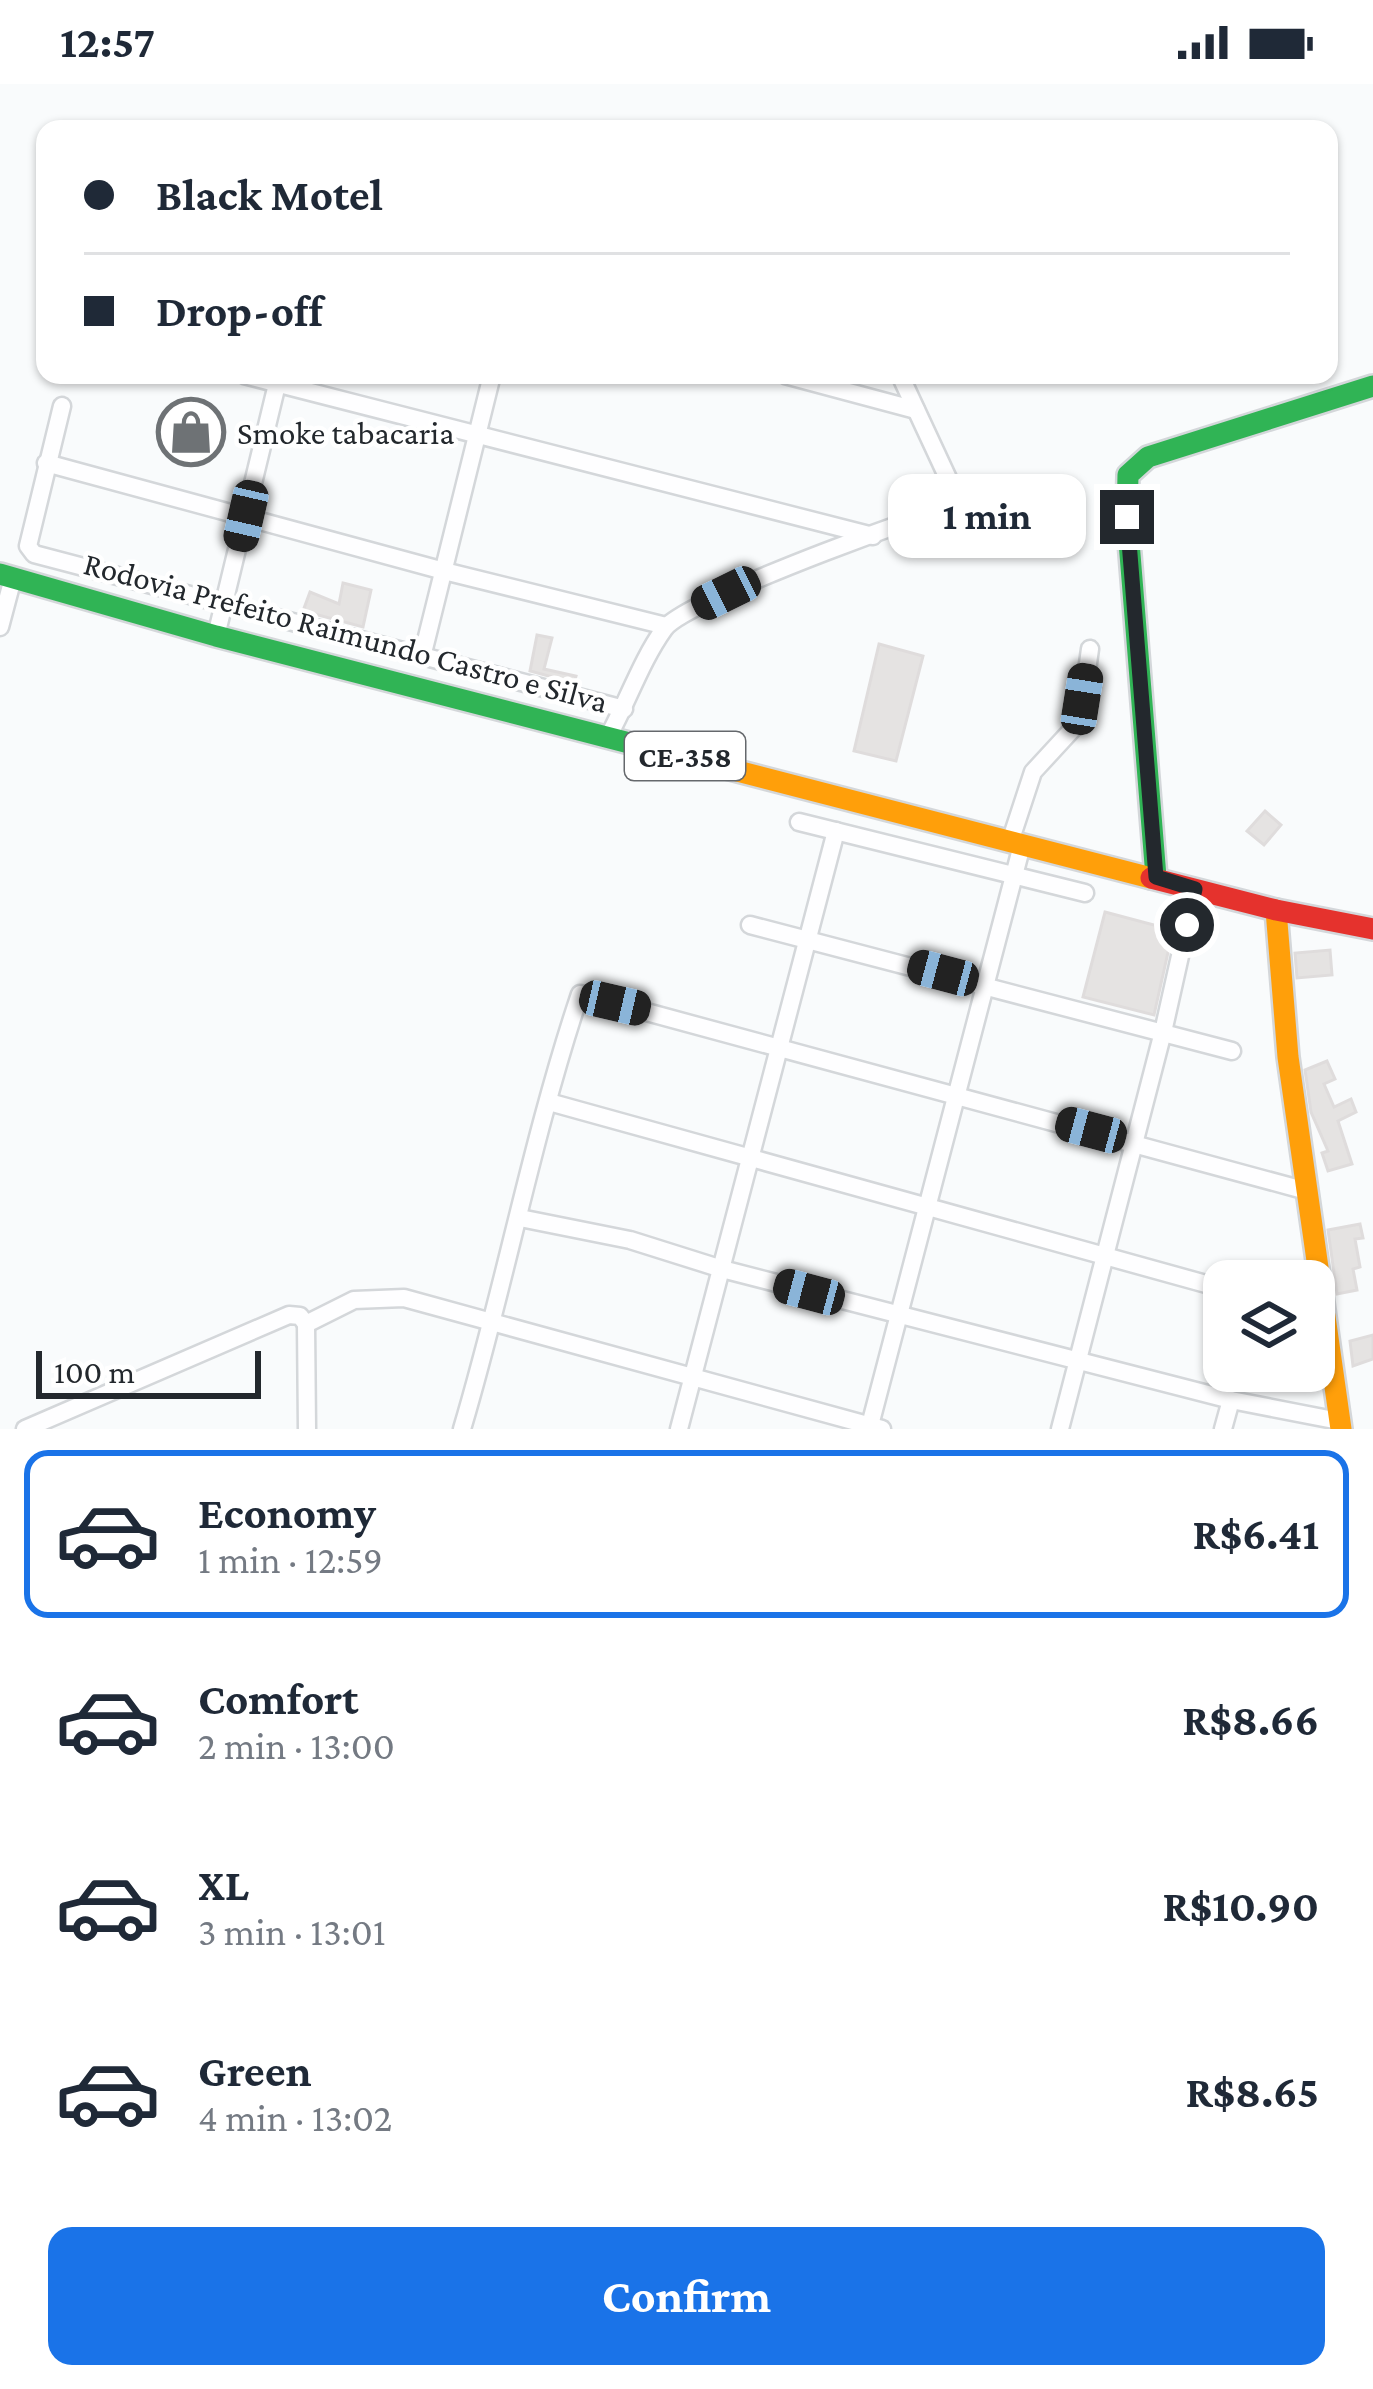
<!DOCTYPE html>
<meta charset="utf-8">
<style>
:root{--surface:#fff;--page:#f6f6f7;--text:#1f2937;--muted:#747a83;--line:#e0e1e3;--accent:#1a73e8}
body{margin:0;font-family:"Crimson Pro",serif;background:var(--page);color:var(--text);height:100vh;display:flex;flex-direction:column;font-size:45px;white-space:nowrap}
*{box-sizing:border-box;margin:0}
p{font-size:39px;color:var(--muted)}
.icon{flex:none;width:66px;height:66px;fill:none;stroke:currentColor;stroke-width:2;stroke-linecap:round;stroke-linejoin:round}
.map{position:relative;height:1345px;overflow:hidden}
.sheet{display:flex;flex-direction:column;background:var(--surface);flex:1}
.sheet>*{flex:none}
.hud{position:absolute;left:36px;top:36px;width:1302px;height:264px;border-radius:24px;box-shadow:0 3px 9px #0004;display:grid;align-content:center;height:264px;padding:0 48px;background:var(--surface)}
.buttons{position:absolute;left:1203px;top:1176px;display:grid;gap:24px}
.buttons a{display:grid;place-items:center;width:132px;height:132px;border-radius:24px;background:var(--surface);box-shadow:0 3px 9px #0004;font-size:60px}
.scale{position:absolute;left:36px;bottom:30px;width:225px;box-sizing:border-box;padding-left:12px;border:6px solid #23282d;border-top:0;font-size:33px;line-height:42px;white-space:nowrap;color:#23282d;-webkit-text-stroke:9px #fff;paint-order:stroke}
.end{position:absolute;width:54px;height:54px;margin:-27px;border:15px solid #23282d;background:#fff;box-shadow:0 0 0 6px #fff}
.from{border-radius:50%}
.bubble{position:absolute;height:84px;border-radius:24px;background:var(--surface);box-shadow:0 3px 9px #0004;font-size:39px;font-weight:700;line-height:84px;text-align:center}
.car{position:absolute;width:36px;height:72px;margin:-36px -18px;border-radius:15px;box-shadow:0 0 9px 3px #0007;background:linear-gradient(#222 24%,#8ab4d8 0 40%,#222 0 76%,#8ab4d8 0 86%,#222 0)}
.hud b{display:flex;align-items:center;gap:42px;height:114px;font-size:45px}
.hud b+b{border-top:3px solid var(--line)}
.hud i{width:30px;height:30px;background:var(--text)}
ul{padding:21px 0 0;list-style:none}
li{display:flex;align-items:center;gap:36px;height:168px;margin:0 24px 18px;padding:0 24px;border:6px solid transparent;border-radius:24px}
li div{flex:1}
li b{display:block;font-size:45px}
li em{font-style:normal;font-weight:700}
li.active{border-color:var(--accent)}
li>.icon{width:108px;height:108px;stroke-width:1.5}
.button{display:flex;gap:24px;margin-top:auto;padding:24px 48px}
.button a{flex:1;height:138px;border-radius:24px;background:var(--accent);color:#fff;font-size:48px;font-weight:700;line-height:138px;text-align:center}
.status{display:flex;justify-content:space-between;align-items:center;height:84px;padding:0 60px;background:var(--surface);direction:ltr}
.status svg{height:33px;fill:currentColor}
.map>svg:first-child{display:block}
.building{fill:#e5e3e2;stroke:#dfdcdc;stroke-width:3}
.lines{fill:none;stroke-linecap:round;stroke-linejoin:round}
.street-casing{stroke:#d4d7da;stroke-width:21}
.fast-casing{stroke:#d4d7da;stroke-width:26}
.slow-casing{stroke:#d4d7da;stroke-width:26}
.jam-casing{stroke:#d4d7da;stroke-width:26}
.street{stroke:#fefeff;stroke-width:16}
.fast{stroke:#30b455;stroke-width:21}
.slow{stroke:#ff9f0a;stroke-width:21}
.jam{stroke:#e5322d;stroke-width:21}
.route{stroke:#23282d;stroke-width:15}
.labels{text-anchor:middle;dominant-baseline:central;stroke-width:9;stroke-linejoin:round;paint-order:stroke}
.shield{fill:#fff;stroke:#65686c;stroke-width:3}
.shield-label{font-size:30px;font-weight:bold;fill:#23282d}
.poi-label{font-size:33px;fill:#23282d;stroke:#fff;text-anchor:start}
.street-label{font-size:33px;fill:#23282d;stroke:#fff}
</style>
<div class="status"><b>12:57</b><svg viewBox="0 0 49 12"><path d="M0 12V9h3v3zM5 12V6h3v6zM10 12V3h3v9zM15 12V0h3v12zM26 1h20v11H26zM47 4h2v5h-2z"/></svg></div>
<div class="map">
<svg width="1373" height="1345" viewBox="0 0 1373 1345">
<rect width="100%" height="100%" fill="#f9fbfc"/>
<g class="building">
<polygon points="343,499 371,506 363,543 303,527 310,508 339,520"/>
<polygon points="537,551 552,554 544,585 576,592 574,599 530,587"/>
<polygon points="879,560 923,572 896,677 854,667"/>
<polygon points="1265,727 1281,741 1264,761 1247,747"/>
<polygon points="1105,828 1173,846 1154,931 1083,913"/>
<polygon points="1330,866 1332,891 1297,894 1295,869"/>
<polygon points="1327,977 1335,995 1324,1000 1334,1023 1351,1015 1356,1028 1338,1037 1352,1080 1328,1087 1322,1069 1328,1067 1311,1028 1305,986"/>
<polygon points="1360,1140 1363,1154 1355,1155 1360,1183 1353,1185 1357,1206 1337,1210 1328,1146"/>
<polygon points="1373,1251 1373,1275 1353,1282 1350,1257"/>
</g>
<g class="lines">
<g class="street-casing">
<g id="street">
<polyline points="244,291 873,452"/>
<polyline points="785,291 916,326"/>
<polyline points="900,291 959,418"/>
<polyline points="62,322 28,462 34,470 624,625"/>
<polyline points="46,379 444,487 666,542"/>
<polyline points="0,543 13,494"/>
<polyline points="216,552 279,292"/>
<polyline points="422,573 492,291"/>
<path d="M608,653C627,619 641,577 664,545C688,513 954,419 1007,404"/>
<polyline points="799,738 1085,809"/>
<polyline points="1010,758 1033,688 1080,637 1090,565"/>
<polyline points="750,841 1232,967"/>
<polyline points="549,1018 1224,1205"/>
<polyline points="520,1134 630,1156 722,1185 1231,1316 1339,1337"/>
<polyline points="306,1240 354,1216 404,1214 882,1345"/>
<polyline points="306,1240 307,1345"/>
<polyline points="25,1345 289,1231 300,1232 306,1240"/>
<path d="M462,1345C505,1201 532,1053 580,910L1307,1107"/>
<polyline points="679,1345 836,747"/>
<polyline points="869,1345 1022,761"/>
<polyline points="1060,1345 1163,948 1195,805"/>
<polyline points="1223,1345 1231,1316"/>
</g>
</g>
<g class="fast-casing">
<g id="fast">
<polyline points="0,490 216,552 664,668"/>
<polyline points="1156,793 1127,433 1128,391 1148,373 1373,302"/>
</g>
</g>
<g class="slow-casing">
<g id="slow">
<polyline points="664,668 1151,794"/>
<polyline points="1276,826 1288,973 1341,1345"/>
</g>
</g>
<g class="jam-casing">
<polyline id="jam" points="1151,794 1276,826 1373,845"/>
</g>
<use href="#street" class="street"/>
<use href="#fast" class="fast"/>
<use href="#slow" class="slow"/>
<use href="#jam" class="jam"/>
</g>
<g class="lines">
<polyline class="route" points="1127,433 1156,793 1195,805 1187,841"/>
</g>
<defs>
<g id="shop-ring" transform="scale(3.45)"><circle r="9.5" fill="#fff" stroke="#6e7275" stroke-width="1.5"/><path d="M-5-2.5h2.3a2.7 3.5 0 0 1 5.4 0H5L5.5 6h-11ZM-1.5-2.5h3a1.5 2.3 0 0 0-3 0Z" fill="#6e7275"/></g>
</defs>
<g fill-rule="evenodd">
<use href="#shop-ring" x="191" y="348"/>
</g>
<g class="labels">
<rect class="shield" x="625" y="648" width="120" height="48" rx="9"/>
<g class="shield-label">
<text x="685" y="672">CE-358</text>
</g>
<g class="poi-label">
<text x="237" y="348">Smoke tabacaria</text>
</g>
<g class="street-label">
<text transform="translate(346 548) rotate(15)">Rodovia Prefeito Raimundo Castro e Silva</text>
</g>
</g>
</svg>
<div class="buttons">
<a><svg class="icon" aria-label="layers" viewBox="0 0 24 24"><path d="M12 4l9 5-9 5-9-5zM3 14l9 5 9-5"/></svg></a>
</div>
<div class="scale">100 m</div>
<i class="end from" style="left:1187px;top:841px"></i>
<i class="end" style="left:1127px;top:433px"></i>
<div class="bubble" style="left:888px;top:390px;width:198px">1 min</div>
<i class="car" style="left:246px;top:432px;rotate:193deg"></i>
<i class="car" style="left:726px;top:509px;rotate:244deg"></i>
<i class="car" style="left:1082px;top:615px;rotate:9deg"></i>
<i class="car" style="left:943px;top:889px;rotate:285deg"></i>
<i class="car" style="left:615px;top:919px;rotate:103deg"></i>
<i class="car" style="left:1091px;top:1046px;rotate:285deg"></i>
<i class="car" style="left:809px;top:1208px;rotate:285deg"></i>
<div class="hud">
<b><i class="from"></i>Black Motel</b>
<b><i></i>Drop-off</b>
</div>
</div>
<section class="sheet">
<ul>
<li class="active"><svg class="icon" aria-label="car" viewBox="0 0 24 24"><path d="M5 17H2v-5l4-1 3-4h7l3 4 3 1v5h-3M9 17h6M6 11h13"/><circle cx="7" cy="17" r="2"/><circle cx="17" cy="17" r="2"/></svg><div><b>Economy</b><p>1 min · 12:59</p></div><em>R$6.41</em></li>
<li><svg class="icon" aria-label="car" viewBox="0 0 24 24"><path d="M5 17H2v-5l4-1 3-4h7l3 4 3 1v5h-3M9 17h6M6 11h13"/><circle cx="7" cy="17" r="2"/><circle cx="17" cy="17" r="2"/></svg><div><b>Comfort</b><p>2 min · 13:00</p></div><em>R$8.66</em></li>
<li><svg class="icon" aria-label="car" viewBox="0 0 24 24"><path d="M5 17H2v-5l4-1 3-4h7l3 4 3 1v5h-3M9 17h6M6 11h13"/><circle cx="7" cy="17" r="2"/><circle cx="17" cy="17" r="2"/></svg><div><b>XL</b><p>3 min · 13:01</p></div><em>R$10.90</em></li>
<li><svg class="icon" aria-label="car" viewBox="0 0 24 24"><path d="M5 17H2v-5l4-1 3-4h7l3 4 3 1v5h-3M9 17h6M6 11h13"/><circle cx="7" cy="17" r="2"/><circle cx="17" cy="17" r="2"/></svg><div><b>Green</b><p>4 min · 13:02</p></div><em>R$8.65</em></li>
</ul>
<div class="button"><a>Confirm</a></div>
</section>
